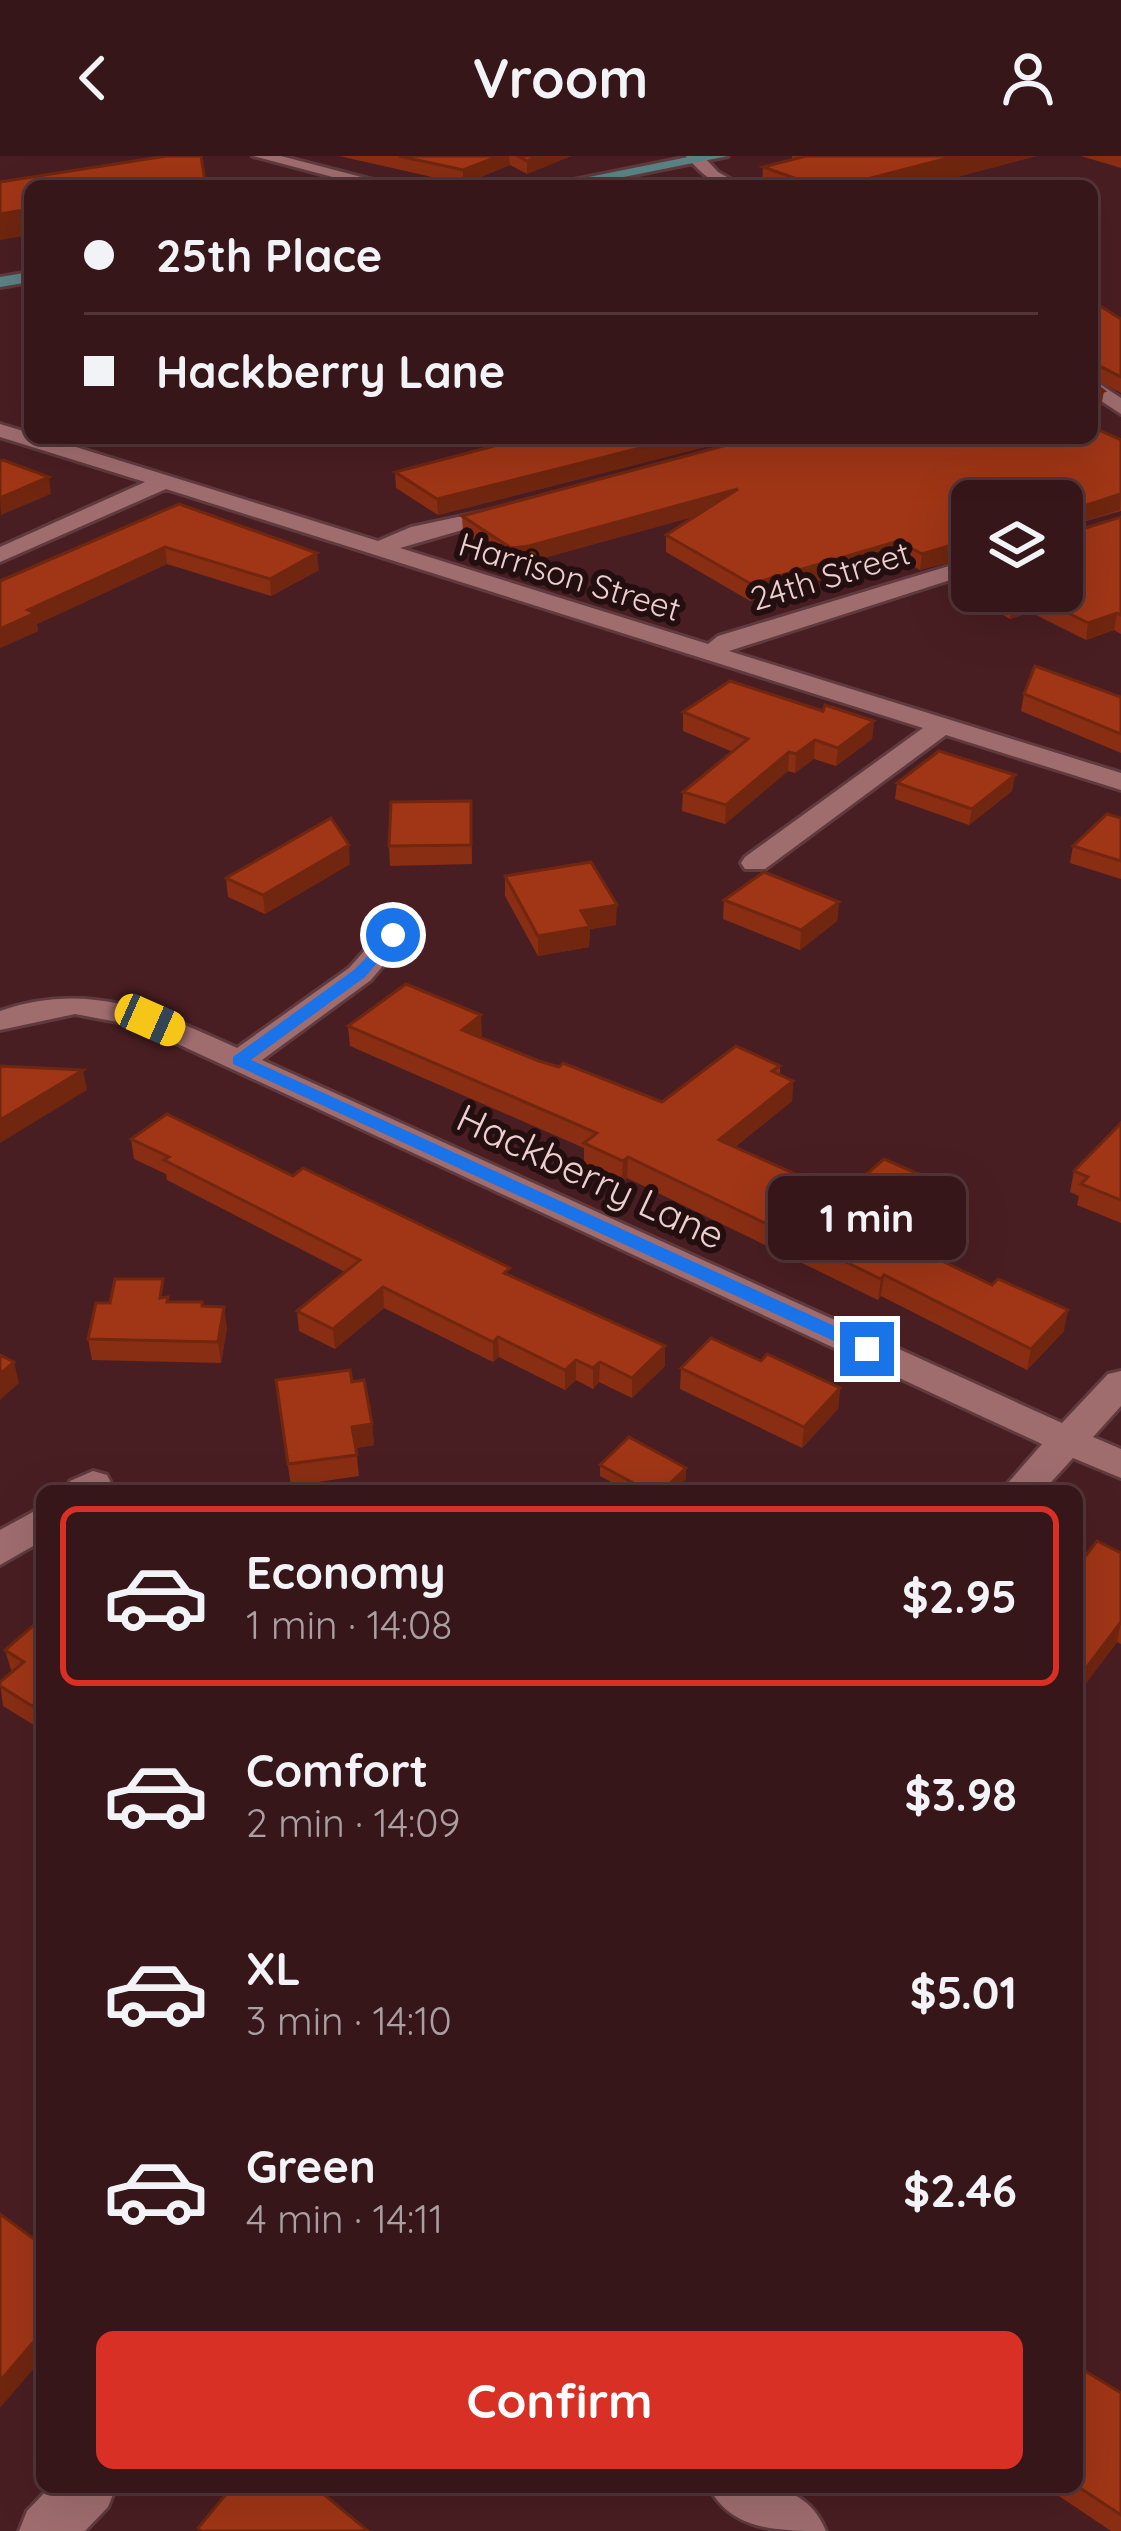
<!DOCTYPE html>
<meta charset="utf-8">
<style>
:root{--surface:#37161a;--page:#3e1f23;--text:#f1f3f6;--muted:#aa9fa2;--line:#513539;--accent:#d93025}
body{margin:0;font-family:Quicksand,sans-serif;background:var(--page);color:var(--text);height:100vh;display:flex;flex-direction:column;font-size:45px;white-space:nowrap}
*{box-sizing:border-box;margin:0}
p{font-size:39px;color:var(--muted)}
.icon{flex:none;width:66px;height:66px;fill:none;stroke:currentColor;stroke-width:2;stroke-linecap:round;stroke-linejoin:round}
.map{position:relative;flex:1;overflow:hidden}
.side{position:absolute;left:36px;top:1329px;width:1047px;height:1008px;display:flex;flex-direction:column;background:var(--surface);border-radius:18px;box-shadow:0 12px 48px #0002,0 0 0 3px var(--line)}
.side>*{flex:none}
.hud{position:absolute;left:24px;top:24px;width:1074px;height:264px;border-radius:18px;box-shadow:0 12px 48px #0002,0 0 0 3px var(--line);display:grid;align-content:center;height:264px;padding:0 60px;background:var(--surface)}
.controls{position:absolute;left:951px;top:324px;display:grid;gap:24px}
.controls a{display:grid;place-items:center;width:132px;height:132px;border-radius:18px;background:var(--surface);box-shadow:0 12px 48px #0002,0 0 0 3px var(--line);font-size:60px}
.end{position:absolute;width:54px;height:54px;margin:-27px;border:15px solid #1a73e8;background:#fff;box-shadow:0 0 0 6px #fff}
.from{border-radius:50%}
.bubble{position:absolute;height:84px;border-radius:18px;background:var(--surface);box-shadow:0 12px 48px #0002,0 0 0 3px var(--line);font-size:39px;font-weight:700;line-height:84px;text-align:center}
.car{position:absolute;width:36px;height:72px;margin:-36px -18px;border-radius:15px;box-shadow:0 0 9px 3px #0007;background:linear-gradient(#f5c518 24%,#345 0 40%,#f5c518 0 76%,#345 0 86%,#f5c518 0)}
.hud b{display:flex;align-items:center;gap:42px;height:114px;font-size:45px}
.hud b+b{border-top:3px solid var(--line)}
.hud i{width:30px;height:30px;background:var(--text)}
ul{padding:21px 0 0;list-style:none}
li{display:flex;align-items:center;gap:36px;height:180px;margin:0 24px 18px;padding:0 36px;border:6px solid transparent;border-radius:18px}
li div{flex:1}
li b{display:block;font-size:45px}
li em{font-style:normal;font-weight:700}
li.selected{border-color:var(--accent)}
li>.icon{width:108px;height:108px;stroke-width:1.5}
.cta{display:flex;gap:24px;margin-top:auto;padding:24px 60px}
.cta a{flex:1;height:138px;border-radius:18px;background:var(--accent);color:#fff;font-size:48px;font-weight:700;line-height:138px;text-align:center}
header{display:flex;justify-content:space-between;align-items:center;height:156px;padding:0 60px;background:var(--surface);font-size:54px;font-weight:700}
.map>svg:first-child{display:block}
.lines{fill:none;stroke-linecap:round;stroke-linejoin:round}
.minor-casing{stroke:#5f3a3e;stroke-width:6}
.major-casing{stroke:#5f3a3e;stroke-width:6}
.minor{fill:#a06d6f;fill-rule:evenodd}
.major{fill:#5a8486;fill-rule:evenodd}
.wall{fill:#8a2e13}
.shaded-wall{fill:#70260f}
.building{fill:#a03616;stroke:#70260f;stroke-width:3}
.route{fill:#1a73e8}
.labels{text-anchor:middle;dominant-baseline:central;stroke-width:12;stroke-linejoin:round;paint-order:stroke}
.far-street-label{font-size:33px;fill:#edcfd0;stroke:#230f10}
.street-label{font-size:39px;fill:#edcfd0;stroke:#230f10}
</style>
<header><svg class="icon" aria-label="back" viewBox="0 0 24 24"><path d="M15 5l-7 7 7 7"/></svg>Vroom<svg class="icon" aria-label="person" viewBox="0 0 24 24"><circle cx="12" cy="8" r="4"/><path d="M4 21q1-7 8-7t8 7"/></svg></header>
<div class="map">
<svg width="1121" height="2375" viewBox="0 0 1121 2375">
<rect width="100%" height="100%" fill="#491e22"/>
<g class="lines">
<g class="minor-casing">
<g id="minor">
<polygon points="253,0 281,0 396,30 367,30"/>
<path d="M686,0H703L718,16L743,30C715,30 704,21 686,0Z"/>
<polygon points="1092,223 1121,242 1121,258 1092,239"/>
<polygon points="0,268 30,277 30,282 47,282 378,385 411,371 514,349 514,359 400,392 708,488 718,480 972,403 972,417 729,495 1121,617 1121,634 946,579 765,713 745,713 741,707 745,701 923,572 166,333 0,406 0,391 145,326 0,281"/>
<path d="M393,771L408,780L371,824L262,904L1062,1267L1108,1218L1121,1215V1250L1093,1281L1121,1293V1322L1073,1302L1043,1335H1001L1042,1288L139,870L75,858L0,874V855C88,824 158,856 237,892L349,812L383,774Z"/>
<polygon points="93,1315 107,1319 112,1329 109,1335 65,1335 70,1325"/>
<polygon points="42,1351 42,1385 0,1409 0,1374"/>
<polygon points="50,2331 116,2331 108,2351 85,2375 19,2375 27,2355"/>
<path d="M709,2331C757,2331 805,2323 826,2375C778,2375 731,2375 709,2331Z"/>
</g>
</g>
<g class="major-casing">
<g id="major">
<polygon points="693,0 728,0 579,30 544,30"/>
<polygon points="30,116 30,126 0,131 0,121"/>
</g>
</g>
<use href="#minor" class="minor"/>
<use href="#major" class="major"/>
</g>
<g class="wall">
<polygon points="339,0 571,0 527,18 510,9 463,28"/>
<polygon points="792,0 1036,0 923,30 762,30 763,11 792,4"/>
<polygon points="1081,0 1121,0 1121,12"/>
<polygon points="1092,132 1098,149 1121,163 1121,237 1092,222"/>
<polygon points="525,282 740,282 438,359 396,332 395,316"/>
<polygon points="1121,284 1121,355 1062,372 1062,345 972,345 972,400 920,414 896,401 750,445 666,396 666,379 696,360 529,406 511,408 463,376 462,360"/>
<polygon points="179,348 319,414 271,440 167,408 37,468 38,475 0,492 0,425"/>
<polygon points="1121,361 1121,478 1114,474 1086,484 1030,456 1010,463 949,429 951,413 972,405 972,435 1062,435 1066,378"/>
<polygon points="1024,538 1121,541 1121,597 1021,555"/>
<polygon points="823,555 874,565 872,583 836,610 814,603 795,617 788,615 725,668 682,655 683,636 733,596 683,575 683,556"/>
<polygon points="1015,619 1012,635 969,669 895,643 897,627"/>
<polygon points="471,645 472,708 390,710 389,690"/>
<polygon points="1121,662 1121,723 1070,707 1073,690"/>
<polygon points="350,708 265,758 228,741 226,722"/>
<polygon points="505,720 616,769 590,773 589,791 538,800 505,740"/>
<polygon points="724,744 839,746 837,765 800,794 723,763"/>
<polygon points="348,870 482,879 480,881 539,905 662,946 780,910 780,919 793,925 792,945 735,991 842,1039 921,1019 919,1039 889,1066 922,1095 1064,1175 1027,1214 881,1140 878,1144 627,1022 622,1026 584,1008 584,992 350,890"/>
<polygon points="1121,967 1121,1067 1077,1049 1079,1040 1070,1036 1074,1015"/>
<polygon points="131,983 293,1020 510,1120 665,1210 632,1242 599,1226 593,1233 576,1224 565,1234 499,1201 493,1206 384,1152 335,1193 299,1175 297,1155 345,1116 167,1024 166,1018 134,1003"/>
<polygon points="168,1141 169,1146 203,1150 227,1172 221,1207 92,1204 88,1183 110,1147"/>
<polygon points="761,1205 840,1232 838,1253 802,1292 680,1233 681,1212"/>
<polygon points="352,1226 372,1268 374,1289 356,1292 359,1320 291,1330 278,1246"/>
<polygon points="600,1309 686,1312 686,1323 673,1335 628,1335 600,1320"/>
<polygon points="1121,1397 1121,1488 1117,1486 1077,1539 1077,1411"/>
<polygon points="42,1462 37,1571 3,1550 0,1526 12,1517 5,1494"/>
<polygon points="1077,2210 1121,2237 1121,2375 1111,2375 1050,2334 1051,2331 1077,2331"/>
</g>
<g class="shaded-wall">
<polygon points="499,0 509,0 510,9 463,28 463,14"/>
<polygon points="538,0 571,0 527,18 527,5"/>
<polygon points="956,0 1036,0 923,30 840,30"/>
<polygon points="205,25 205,30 172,30"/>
<polygon points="30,53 30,79 0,84 0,58"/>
<polygon points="1100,136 1097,150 1092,151 1092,137"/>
<polygon points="1104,235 1101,251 1092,253 1092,239"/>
<polygon points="680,282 740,282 438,359 437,343"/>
<polygon points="49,321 51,338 1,359 0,342"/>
<polygon points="738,333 737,349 529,406 511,408 511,392"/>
<polygon points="1121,338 1120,354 1062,372 1062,357"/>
<polygon points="972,383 971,399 920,414 922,398"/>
<polygon points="898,385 896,401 750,445 751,428"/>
<polygon points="165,391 167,408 37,468 38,475 0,492 0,473 28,454"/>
<polygon points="317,397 319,414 271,440 270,423"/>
<polygon points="1032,439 1030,456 1010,463 1012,446"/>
<polygon points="1117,457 1114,474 1086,484 1088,467"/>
<polygon points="874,565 872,583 836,610 838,592"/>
<polygon points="815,584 814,603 795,617 796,598"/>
<polygon points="789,596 788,615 725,668 726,649"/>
<polygon points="1015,619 1012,635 969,669 972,653"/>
<polygon points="349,689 350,708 265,758 263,739"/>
<polygon points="839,746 837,765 800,794 801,774"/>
<polygon points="617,749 616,769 590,773 589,791 538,800 538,780 581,755"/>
<polygon points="481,859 482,879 463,894 462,874"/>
<polygon points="83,914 87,934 0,987 0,964"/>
<polygon points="793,925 792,945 718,1004 719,984"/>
<polygon points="628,1001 627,1022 622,1026 623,1005"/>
<polygon points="921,1019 919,1039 873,1080 876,1059"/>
<polygon points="884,1119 881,1140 878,1144 881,1123"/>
<polygon points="383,1131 384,1152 335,1193 333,1173"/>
<polygon points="224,1151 227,1172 221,1207 218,1186"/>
<polygon points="1068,1154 1064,1175 1027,1214 1031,1193"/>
<polygon points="498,1181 499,1201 493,1206 493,1186"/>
<polygon points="665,1190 665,1210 632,1242 632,1222"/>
<polygon points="576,1204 576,1224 565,1234 565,1214"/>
<polygon points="14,1206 19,1227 0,1244 0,1218"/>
<polygon points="600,1206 599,1226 593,1233 593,1212"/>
<polygon points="840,1232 838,1253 802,1292 804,1271"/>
<polygon points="372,1268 374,1289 353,1292 352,1271"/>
<polygon points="686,1312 686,1323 673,1335 662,1335"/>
<polygon points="1121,1466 1117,1486 1077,1539 1077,1524"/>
<polygon points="42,1541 42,1567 37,1571 32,1550"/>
<polygon points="42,2176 42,2203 0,2252 0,2225"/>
</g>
<g class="building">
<polygon points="166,0 201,0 205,25 172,30 30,30 30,53 0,58 0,26"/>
<polygon points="399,0 499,0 463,14"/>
<polygon points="518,0 538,0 527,5"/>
<polygon points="806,0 956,0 840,30 817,30 763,11"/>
<polygon points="1092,145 1121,163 1121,221 1092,206"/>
<polygon points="1092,226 1104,235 1092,239"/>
<polygon points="1092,271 1121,284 1121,338 1062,357 1062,345 972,345 972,383 922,398 898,385 751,428 666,379 738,333 529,390 511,392 462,360 753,282 1092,282"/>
<polygon points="525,282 680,282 437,343 395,316"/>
<polygon points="3,304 49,321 0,342 0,305"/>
<polygon points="179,348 317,397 270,423 165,391 28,454 35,457 0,473 0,425"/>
<polygon points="1121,361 1121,459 1117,457 1088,467 1032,439 1012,446 992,435 1062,435 1062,375 1066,378"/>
<polygon points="972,405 972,424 951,413"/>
<polygon points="1035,510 1121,541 1121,578 1024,538"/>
<polygon points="730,525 823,555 825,549 874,565 838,592 815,584 796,598 789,596 726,649 683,636 748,583 683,556"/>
<polygon points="939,595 1015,619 972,653 897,627"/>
<polygon points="471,645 471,689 389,690 391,646"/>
<polygon points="1107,658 1121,662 1121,705 1073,690"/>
<polygon points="331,662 349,689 263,739 226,722"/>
<polygon points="591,706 617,749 581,755 590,771 538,780 505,720"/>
<polygon points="764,716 839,746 801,774 724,744"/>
<polygon points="406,828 481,859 462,874 539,905 559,911 563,907 662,946 736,890 780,910 772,915 793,925 719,984 842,1039 884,1003 921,1019 876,1059 924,1082 913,1091 992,1129 998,1123 1068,1154 1031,1193 884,1119 881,1123 628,1001 623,1005 584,987 597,977 348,870"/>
<polygon points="0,910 83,914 0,964"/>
<polygon points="167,958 293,1020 303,1012 510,1112 504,1117 665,1190 632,1222 600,1206 593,1212 576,1204 565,1214 498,1181 493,1186 383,1131 333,1173 297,1155 360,1104 164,1004 169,1001 131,983"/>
<polygon points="1121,967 1121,1044 1081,1028 1088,1021 1074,1015"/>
<polygon points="115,1123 163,1123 160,1142 168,1141 167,1146 202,1146 202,1150 224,1151 218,1186 88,1183 96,1147 110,1147"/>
<polygon points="711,1182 761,1205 767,1198 840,1232 804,1271 681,1212"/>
<polygon points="0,1199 14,1206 0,1218"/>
<polygon points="350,1214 352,1226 364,1224 372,1268 352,1271 357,1299 288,1308 276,1224"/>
<polygon points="629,1281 686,1312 662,1335 648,1335 600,1309"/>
<polygon points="1097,1385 1121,1397 1121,1466 1077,1524 1077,1411"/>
<polygon points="42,1462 42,1541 32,1550 0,1530 0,1526 24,1506 5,1494"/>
<polygon points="0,2058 42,2089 42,2176 0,2225"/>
<polygon points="1077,2210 1121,2237 1121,2359 1077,2330"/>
<polygon points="232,2331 255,2331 263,2338 268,2331 315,2331 368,2375 201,2375 198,2372"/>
</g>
<polygon class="route" points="393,775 401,779 365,821 251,904 874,1188 874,1197 860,1197 233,908 233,901 354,814"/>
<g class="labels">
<g class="far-street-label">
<text transform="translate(830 419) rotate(-17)">24th Street</text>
<text transform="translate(570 420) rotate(17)">Harrison Street</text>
</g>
<g class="street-label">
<text transform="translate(591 1020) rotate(25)">Hackberry Lane</text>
</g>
</g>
</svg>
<div class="controls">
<a><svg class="icon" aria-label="layers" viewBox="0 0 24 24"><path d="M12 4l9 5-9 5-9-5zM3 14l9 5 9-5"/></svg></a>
</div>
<i class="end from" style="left:393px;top:779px"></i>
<i class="end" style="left:867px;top:1193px"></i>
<div class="bubble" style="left:768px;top:1020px;width:198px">1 min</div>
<i class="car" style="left:150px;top:864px;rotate:114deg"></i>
<div class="hud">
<b><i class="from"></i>25th Place</b>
<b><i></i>Hackberry Lane</b>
</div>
<section class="side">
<ul>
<li class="selected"><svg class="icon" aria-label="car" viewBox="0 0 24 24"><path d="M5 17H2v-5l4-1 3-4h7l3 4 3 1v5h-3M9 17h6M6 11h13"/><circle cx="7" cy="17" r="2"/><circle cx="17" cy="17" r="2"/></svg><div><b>Economy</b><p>1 min · 14:08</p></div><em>$2.95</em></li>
<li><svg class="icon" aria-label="car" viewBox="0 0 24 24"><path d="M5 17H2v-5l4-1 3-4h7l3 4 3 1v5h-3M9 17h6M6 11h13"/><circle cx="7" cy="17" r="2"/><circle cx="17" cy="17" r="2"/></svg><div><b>Comfort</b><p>2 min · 14:09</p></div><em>$3.98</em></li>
<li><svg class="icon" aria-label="car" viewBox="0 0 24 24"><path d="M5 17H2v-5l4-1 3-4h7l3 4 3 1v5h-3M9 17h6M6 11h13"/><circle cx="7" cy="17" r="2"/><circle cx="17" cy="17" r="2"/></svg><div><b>XL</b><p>3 min · 14:10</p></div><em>$5.01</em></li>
<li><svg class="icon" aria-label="car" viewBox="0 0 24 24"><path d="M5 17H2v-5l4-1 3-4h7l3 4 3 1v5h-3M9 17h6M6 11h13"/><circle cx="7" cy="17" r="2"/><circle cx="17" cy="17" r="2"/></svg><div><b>Green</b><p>4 min · 14:11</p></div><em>$2.46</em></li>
</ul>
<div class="cta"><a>Confirm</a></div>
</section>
</div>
